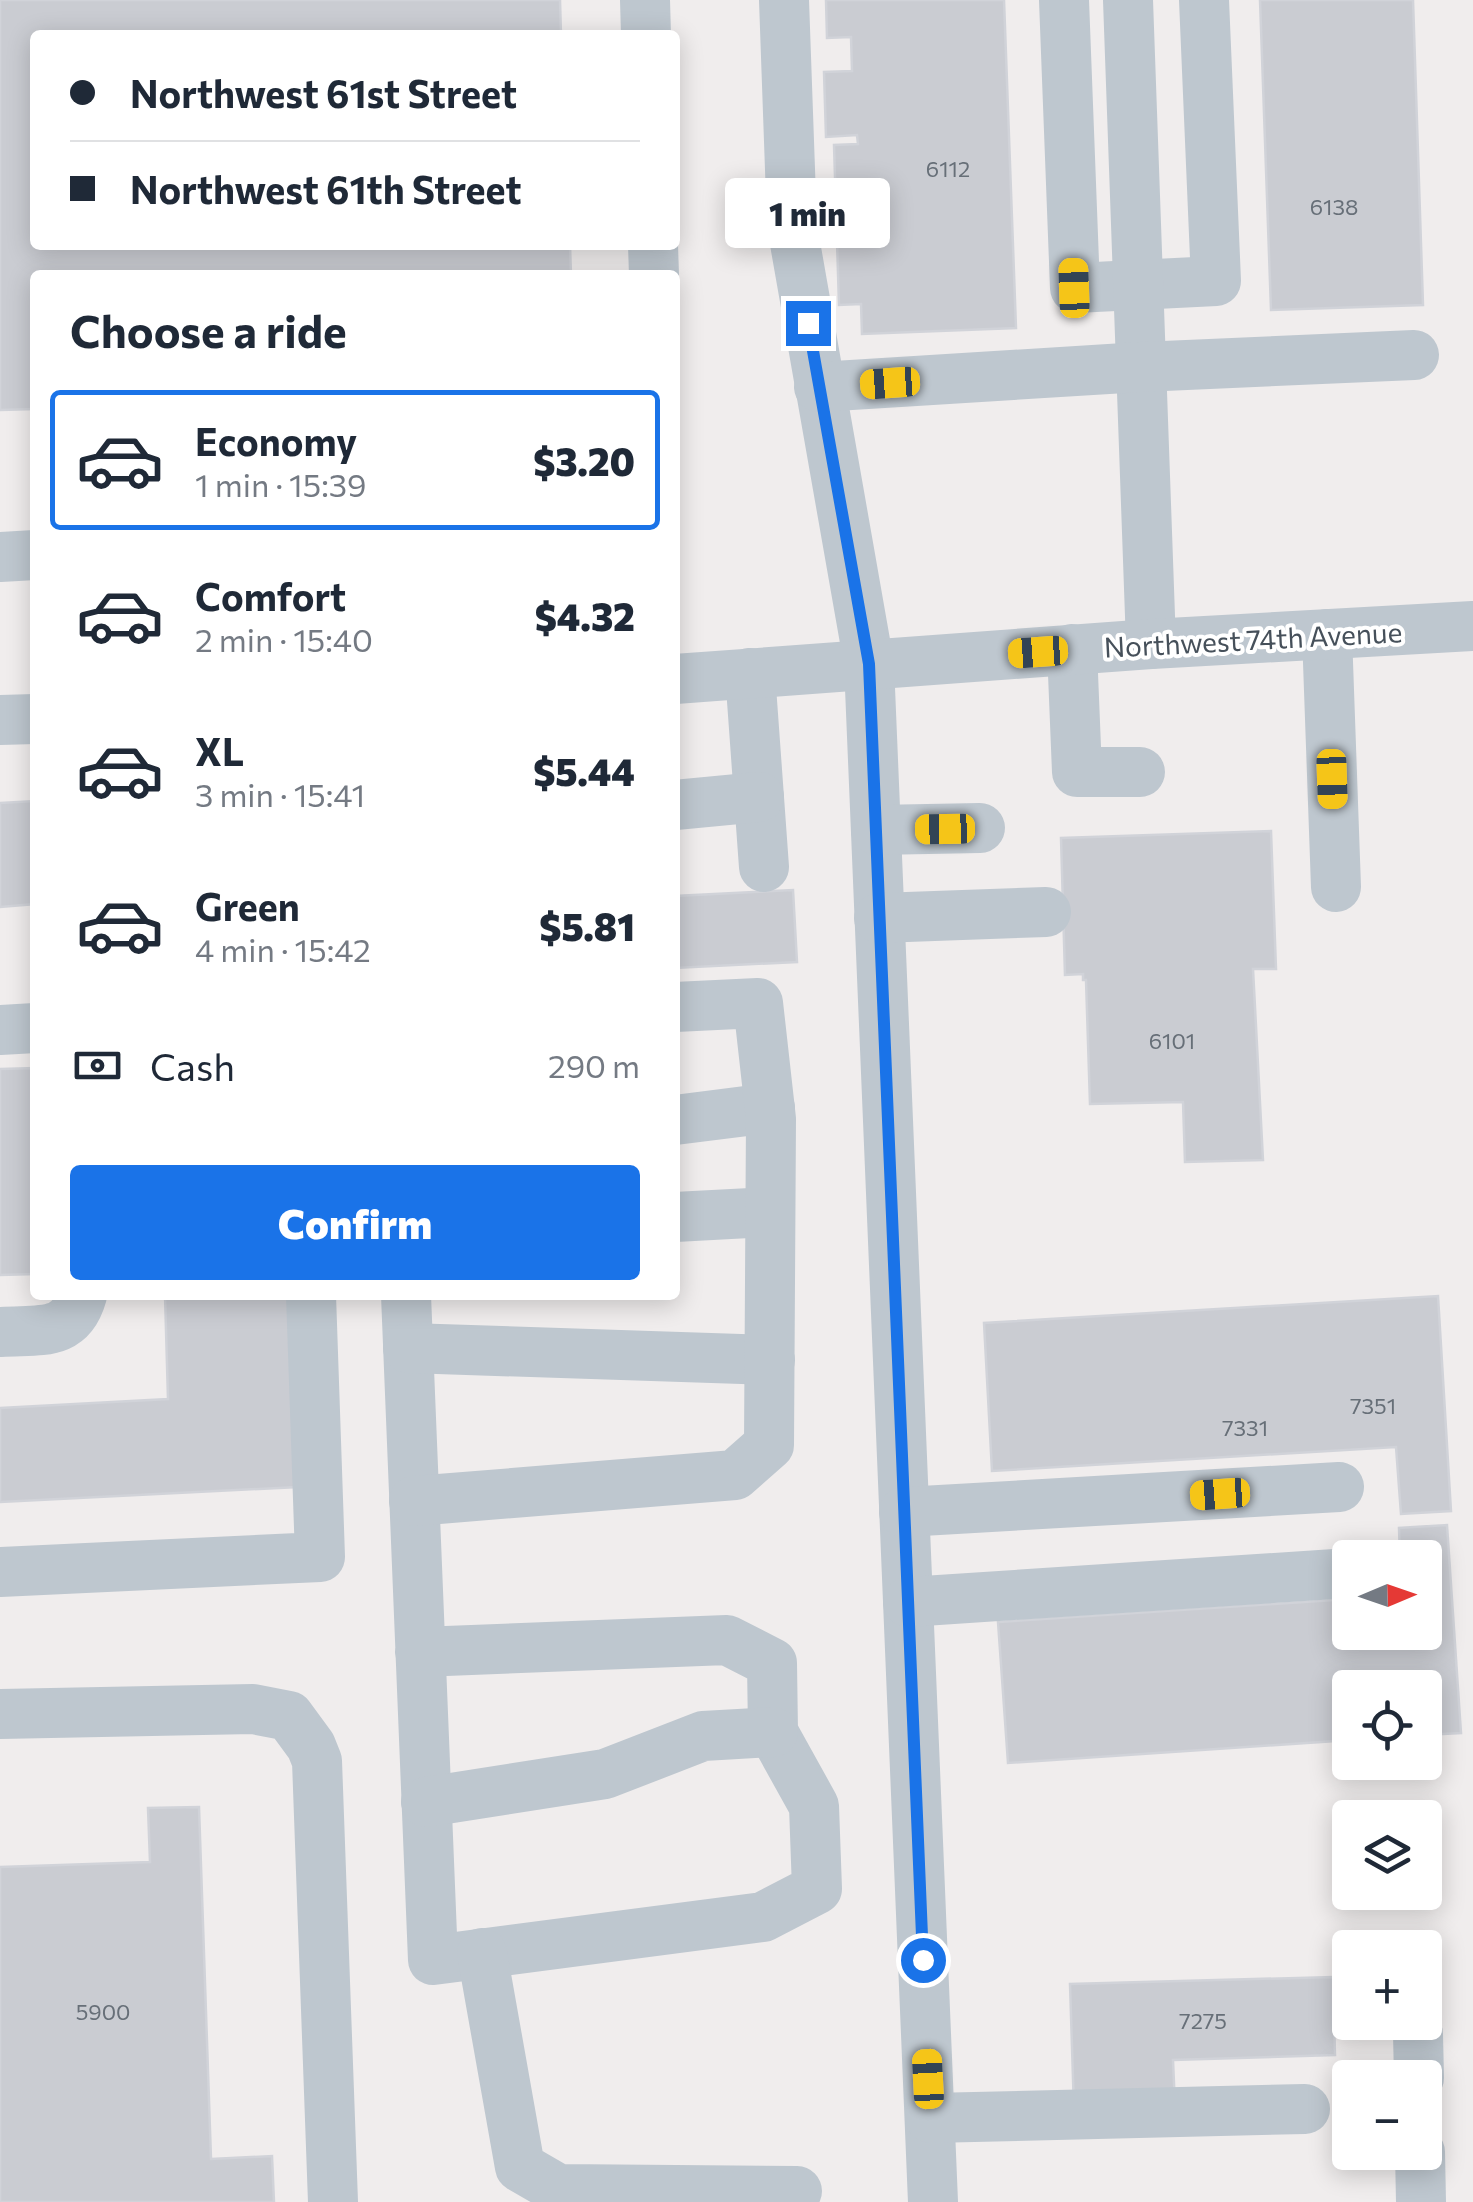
<!DOCTYPE html>
<meta charset="utf-8">
<style>
:root{--surface:#fff;--page:#f2f2f3;--text:#1f2937;--muted:#747a83;--line:#e0e1e3;--accent:#1a73e8}
body{margin:0;font-family:Commissioner,sans-serif;background:var(--page);color:var(--text);height:100vh;display:flex;flex-direction:column;font-size:38px;white-space:nowrap}
*{box-sizing:border-box;margin:0}
p{font-size:32px;color:var(--muted)}
.icon{flex:none;width:55px;height:55px;fill:none;stroke:currentColor;stroke-width:2;stroke-linecap:round;stroke-linejoin:round}
.map{position:relative;flex:1;overflow:hidden}
.drawer{position:absolute;left:30px;top:270px;width:650px;height:1030px;display:flex;flex-direction:column;background:var(--surface);border-radius:10px;box-shadow:0 5px 25px #0003}
.drawer>*{flex:none}
.top-card{position:absolute;left:30px;top:30px;width:650px;height:220px;border-radius:10px;box-shadow:0 5px 25px #0003;display:grid;align-content:center;height:220px;padding:0 40px;background:var(--surface)}
.needle{width:65px;rotate:88deg}
.fabs{position:absolute;left:1332px;top:1540px;display:grid;gap:20px}
.fabs a{display:grid;place-items:center;width:110px;height:110px;border-radius:10px;background:var(--surface);box-shadow:0 5px 25px #0003;font-size:50px}
.end{position:absolute;width:45px;height:45px;margin:-22px;border:12px solid #1a73e8;background:#fff;box-shadow:0 0 0 5px #fff}
.from{border-radius:50%}
.bubble{position:absolute;height:70px;border-radius:10px;background:var(--surface);box-shadow:0 5px 25px #0003;font-size:32px;font-weight:800;line-height:70px;text-align:center}
.car{position:absolute;width:30px;height:60px;margin:-30px -15px;border-radius:12px;box-shadow:0 0 8px 2px #0007;background:linear-gradient(#f5c518 24%,#345 0 40%,#f5c518 0 76%,#345 0 86%,#f5c518 0)}
.top-card b{display:flex;align-items:center;gap:35px;height:95px;font-size:38px}
.top-card b+b{border-top:2px solid var(--line)}
.top-card i{width:25px;height:25px;background:var(--text)}
ul{padding:0;list-style:none}
li{display:flex;align-items:center;gap:30px;height:140px;margin:0 20px 15px;padding:0 20px;border:5px solid transparent;border-radius:10px}
li div{flex:1}
li b{display:block;font-size:38px}
li em{font-style:normal;font-weight:800}
li.active{border-color:var(--accent)}
li>.icon{width:90px;height:90px;stroke-width:1.5}
h2{padding:0 40px;font-size:45px;line-height:120px}
.pay{display:flex;align-items:center;gap:25px;height:110px;padding:0 40px;font-size:38px}
.pay p{margin-inline-start:auto}
.primary-button{display:flex;gap:20px;margin-top:auto;padding:20px 40px}
.primary-button a{flex:1;height:115px;border-radius:10px;background:var(--accent);color:#fff;font-size:40px;font-weight:800;line-height:115px;text-align:center}
.map>svg:first-child{display:block}
.building{fill:#caccd2;stroke:#d1d3d9;stroke-width:2.5}
.lines{fill:none;stroke-linecap:round;stroke-linejoin:round}
.minor{stroke:#bec7cf;stroke-width:50}
.route{stroke:#1a73e8;stroke-width:12}
.labels{text-anchor:middle;dominant-baseline:central;stroke-width:8;stroke-linejoin:round;paint-order:stroke}
.number-label{font-size:22px;fill:#676f78}
.street-label{font-size:28px;fill:#46505a;stroke:#fff}
</style>
<div class="map">
<svg width="1473" height="2202" viewBox="0 0 1473 2202">
<rect width="100%" height="100%" fill="#f0eded"/>
<g class="building">
<polygon points="0,0 560,0 561,35 35,35 35,245 570,245 571,275 35,275 35,409 0,410"/>
<polygon points="826,0 1004,0 1016,328 862,334 861,304 839,305 834,145 858,144 857,135 826,137 824,72 852,71 851,37 827,38"/>
<polygon points="1260,0 1413,0 1423,305 1271,310"/>
<polygon points="35,801 35,904 0,907 0,803"/>
<polygon points="1271,831 1276,969 1253,969 1263,1160 1185,1162 1183,1102 1090,1104 1086,980 1083,980 1083,974 1065,975 1061,838"/>
<polygon points="793,890 797,962 675,968 675,896"/>
<polygon points="35,1068 35,1274 0,1275 0,1069"/>
<polygon points="165,1295 292,1295 298,1487 0,1502 0,1408 168,1399"/>
<polygon points="1438,1296 1451,1511 1401,1514 1396,1447 992,1471 984,1323"/>
<polygon points="1447,1525 1461,1733 1425,1735 1425,1688 1350,1688 1350,1740 1008,1763 998,1622 1350,1599 1350,1632 1425,1632 1425,1558 1400,1558 1399,1528"/>
<polygon points="199,1807 211,2159 272,2156 274,2202 0,2202 0,1867 150,1862 148,1808"/>
<polygon points="1333,1977 1335,2055 1173,2060 1175,2107 1074,2110 1070,1984"/>
</g>
<g class="lines">
<g class="minor">
<polyline points="645,0 646,35"/>
<polyline points="784,0 792,226 869,664 933,2202"/>
<polyline points="1064,0 1075,288 1216,281 1204,0"/>
<polyline points="1128,0 1151,644"/>
<polyline points="653,245 654,275"/>
<polyline points="819,387 1141,367 1414,355"/>
<polyline points="0,557 35,555"/>
<polyline points="1327,634 1336,887"/>
<polyline points="1072,649 1077,772 1140,772"/>
<polyline points="750,673 764,867"/>
<polyline points="675,679 1151,644 1473,626"/>
<polyline points="0,720 35,719"/>
<polyline points="675,805 759,797"/>
<polyline points="876,830 980,828"/>
<polyline points="879,918 1046,912"/>
<polyline points="0,1030 35,1028"/>
<polyline points="675,1120 770,1108"/>
<polyline points="675,1217 770,1212"/>
<polyline points="406,1295 433,1960 763,1917 817,1889 814,1806 773,1732 772,1663 727,1640 420,1652"/>
<path d="M0,1332C39,1329 70,1338 82,1295"/>
<polyline points="408,1348 770,1360"/>
<polyline points="414,1501 735,1475 769,1445 771,1119 758,1003 675,1007"/>
<polyline points="904,1512 1339,1487"/>
<polyline points="0,1572 320,1557 311,1295"/>
<polyline points="908,1602 1350,1573"/>
<polyline points="0,1714 253,1709 289,1716 311,1746 317,1761 333,2202"/>
<polyline points="426,1802 605,1774 703,1736 773,1732"/>
<polyline points="482,1953 520,2167 558,2189 797,2191"/>
<polyline points="1418,2034 1419,2078"/>
<polyline points="930,2118 1305,2109"/>
<polyline points="1420,2152 1421,2202"/>
</g>
</g>
<g class="lines">
<polyline class="route" points="808,323 869,664 923,1960"/>
</g>
<g class="labels">
<g class="number-label">
<text x="948" y="168">6112</text>
<text x="1334" y="206">6138</text>
<text x="1172" y="1040">6101</text>
<text x="1373" y="1405">7351</text>
<text x="1245" y="1427">7331</text>
<text x="103" y="2011">5900</text>
<text x="1203" y="2020">7275</text>
</g>
<g class="street-label">
<text transform="translate(1253 639) rotate(-3)">Northwest 74th Avenue</text>
</g>
</g>
</svg>
<div class="fabs">
<a><svg class="needle" viewBox="-14 -14 28 28"><path d="M0-13l5 13h-10z" fill="#e53935"/><path d="M0 13l5-13h-10z" fill="#747a83"/></svg></a>
<a><svg class="icon" aria-label="locate" viewBox="0 0 24 24"><circle cx="12" cy="12" r="6"/><path d="M12 2v4M12 18v4M2 12h4M18 12h4"/></svg></a>
<a><svg class="icon" aria-label="layers" viewBox="0 0 24 24"><path d="M12 4l9 5-9 5-9-5zM3 14l9 5 9-5"/></svg></a>
<a>+</a>
<a>−</a>
</div>
<i class="end from" style="left:923px;top:1960px"></i>
<i class="end" style="left:808px;top:323px"></i>
<div class="bubble" style="left:725px;top:178px;width:165px">1 min</div>
<i class="car" style="left:1074px;top:288px;rotate:358deg"></i>
<i class="car" style="left:890px;top:383px;rotate:266deg"></i>
<i class="car" style="left:1038px;top:652px;rotate:266deg"></i>
<i class="car" style="left:1332px;top:779px;rotate:178deg"></i>
<i class="car" style="left:945px;top:829px;rotate:269deg"></i>
<i class="car" style="left:1220px;top:1494px;rotate:266deg"></i>
<i class="car" style="left:928px;top:2079px;rotate:357deg"></i>
<div class="top-card">
<b><i class="from"></i>Northwest 61st Street</b>
<b><i></i>Northwest 61th Street</b>
</div>
<section class="drawer">
<h2>Choose a ride</h2>
<ul>
<li class="active"><svg class="icon" aria-label="car" viewBox="0 0 24 24"><path d="M5 17H2v-5l4-1 3-4h7l3 4 3 1v5h-3M9 17h6M6 11h13"/><circle cx="7" cy="17" r="2"/><circle cx="17" cy="17" r="2"/></svg><div><b>Economy</b><p>1 min · 15:39</p></div><em>$3.20</em></li>
<li><svg class="icon" aria-label="car" viewBox="0 0 24 24"><path d="M5 17H2v-5l4-1 3-4h7l3 4 3 1v5h-3M9 17h6M6 11h13"/><circle cx="7" cy="17" r="2"/><circle cx="17" cy="17" r="2"/></svg><div><b>Comfort</b><p>2 min · 15:40</p></div><em>$4.32</em></li>
<li><svg class="icon" aria-label="car" viewBox="0 0 24 24"><path d="M5 17H2v-5l4-1 3-4h7l3 4 3 1v5h-3M9 17h6M6 11h13"/><circle cx="7" cy="17" r="2"/><circle cx="17" cy="17" r="2"/></svg><div><b>XL</b><p>3 min · 15:41</p></div><em>$5.44</em></li>
<li><svg class="icon" aria-label="car" viewBox="0 0 24 24"><path d="M5 17H2v-5l4-1 3-4h7l3 4 3 1v5h-3M9 17h6M6 11h13"/><circle cx="7" cy="17" r="2"/><circle cx="17" cy="17" r="2"/></svg><div><b>Green</b><p>4 min · 15:42</p></div><em>$5.81</em></li>
</ul>
<div class="pay"><svg class="icon" aria-label="cash" viewBox="0 0 24 24"><path d="M3 7h18v10H3z"/><circle cx="12" cy="12" r="2"/></svg>Cash<p>290 m</p></div>
<div class="primary-button"><a>Confirm</a></div>
</section>
</div>
